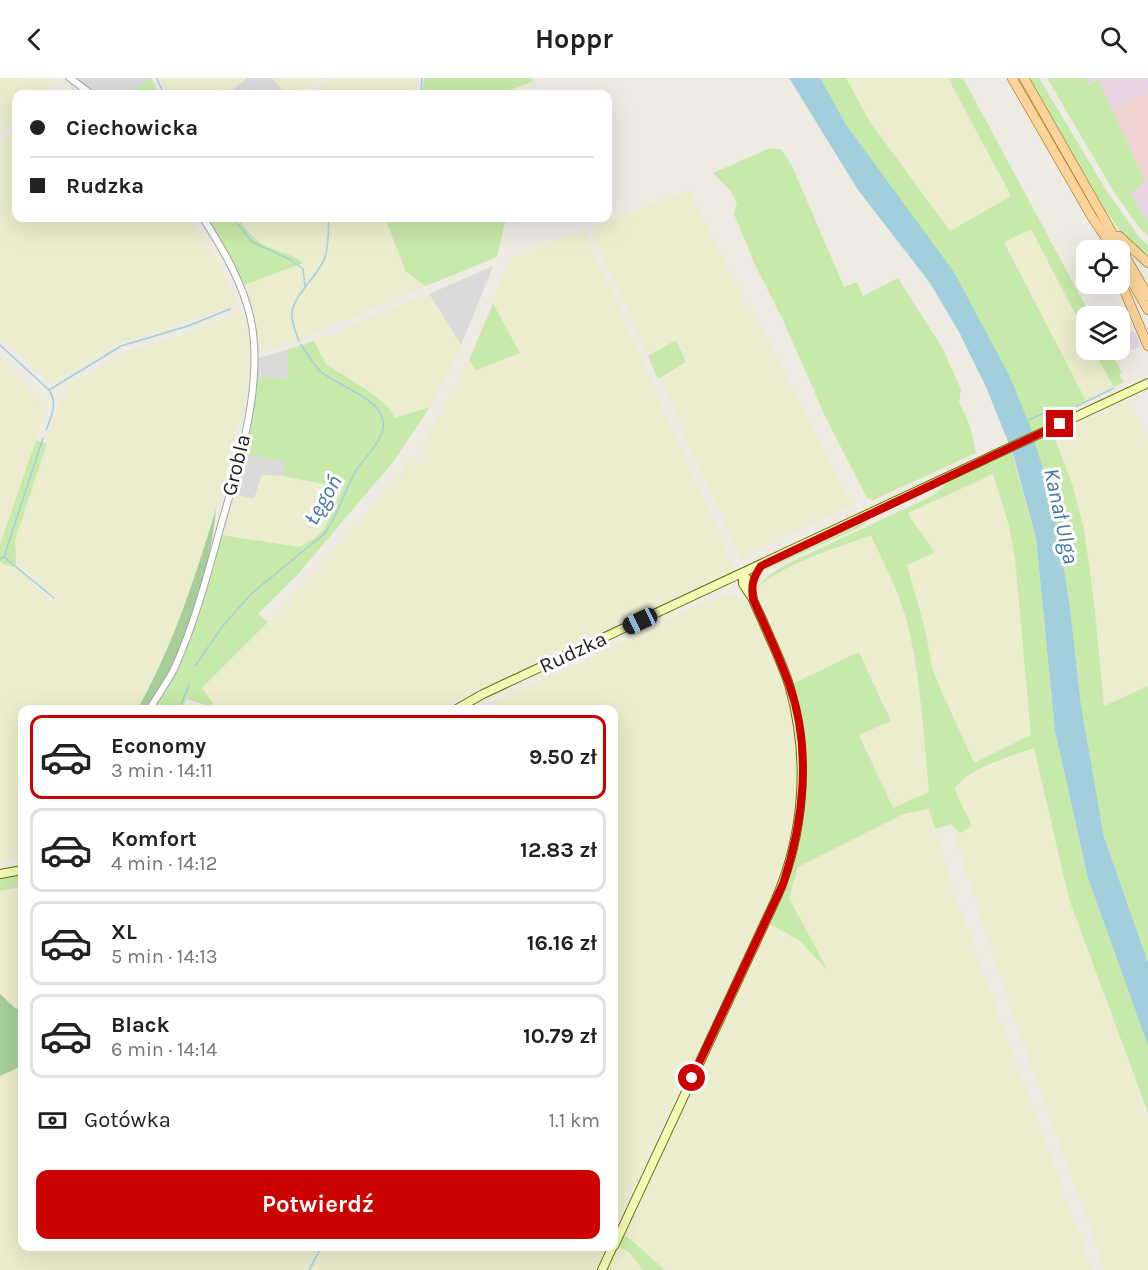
<!DOCTYPE html>
<html lang="pl">
<meta charset="utf-8">
<style>
:root{--surface:#fff;--page:#f6f6f6;--text:#222;--muted:#767676;--line:#e0e0e0;--accent:#ca0301}
body{margin:0;font-family:Karla,sans-serif;background:var(--page);color:var(--text);height:100vh;display:flex;flex-direction:column;font-size:22px;white-space:nowrap}
*{box-sizing:border-box;margin:0}
p{font-size:20px;color:var(--muted)}
.icon{flex:none;width:33px;height:33px;fill:none;stroke:currentColor;stroke-width:2;stroke-linecap:round;stroke-linejoin:round}
.map{position:relative;flex:1;overflow:hidden}
.drawer{position:absolute;left:18px;top:627px;width:600px;height:546px;display:flex;flex-direction:column;background:var(--surface);border-radius:12px;box-shadow:0 6px 24px #0002}
.drawer>*{flex:none}
.banner{position:absolute;left:12px;top:12px;width:600px;height:132px;border-radius:12px;box-shadow:0 6px 24px #0002;display:grid;align-content:center;height:132px;padding:0 18px;background:var(--surface)}
.fabs{position:absolute;left:1076px;top:162px;display:grid;gap:12px}
.fabs a{display:grid;place-items:center;width:54px;height:54px;border-radius:12px;background:var(--surface);box-shadow:0 6px 24px #0002;font-size:30px}
.end{position:absolute;width:27px;height:27px;margin:-14px;border:8px solid #ca0301;background:#fff;box-shadow:0 0 0 3px #fff}
.from{border-radius:50%}
.car{position:absolute;width:18px;height:36px;margin:-18px -9px;border-radius:8px;box-shadow:0 0 4px 2px #0007;background:linear-gradient(#222 24%,#8ab4d8 0 40%,#222 0 76%,#8ab4d8 0 86%,#222 0)}
.banner b{display:flex;align-items:center;gap:21px;height:57px;font-size:22px}
.banner b+b{border-top:2px solid var(--line)}
.banner i{width:15px;height:15px;background:var(--text)}
ul{padding:10px 0 0;list-style:none}
li{display:flex;align-items:center;gap:18px;height:84px;margin:0 12px 9px;padding:0 6px;border:3px solid var(--line);border-radius:12px}
li div{flex:1}
li b{display:block;font-size:22px}
li em{font-style:normal;font-weight:700}
li.selected{border-color:var(--accent)}
li>.icon{width:54px;height:54px;stroke-width:1.5}
.pay{display:flex;align-items:center;gap:15px;height:66px;padding:0 18px;font-size:22px}
.pay p{margin-inline-start:auto}
.primary-button{display:flex;gap:12px;margin-top:auto;padding:12px 18px}
.primary-button a{flex:1;height:69px;border-radius:12px;background:var(--accent);color:#fff;font-size:24px;font-weight:700;line-height:69px;text-align:center}
header{display:flex;justify-content:space-between;align-items:center;height:78px;padding:0 18px;background:var(--surface);font-size:27px;font-weight:700}
.map>svg:first-child{display:block}
.residential{fill:#dbdada}
.commercial{fill:#efd4d2}
.industrial{fill:#e8d5e4}
.farmland{fill:#ebedce}
.grass{fill:#c7e9a9;fill-rule:evenodd}
.forest{fill:#a7ce98}
.water{fill:#a3cfdc}
.lines{fill:none;stroke-linecap:round;stroke-linejoin:round}
.stream{stroke:#a3cfdc;stroke-width:1.5}
.street-casing{stroke:#a4a4a4;stroke-width:8}
.secondary-casing{stroke:#667305;stroke-width:10}
.primary-casing{stroke:#966601;stroke-width:10}
.street{stroke:#fff;stroke-width:6}
.secondary{stroke:#f5f9b6;stroke-width:8}
.primary{stroke:#fbd39b;stroke-width:9}
.route{stroke:#ca0301;stroke-width:8}
.labels{text-anchor:middle;dominant-baseline:central;stroke-width:6;stroke-linejoin:round;paint-order:stroke}
.street-label{font-size:21px;fill:#1d1d1d;stroke:#fff}
.water-label{font-size:22px;font-style:italic;fill:#4775a4;stroke:#fff}
</style>
<header><svg class="icon" aria-label="back" viewBox="0 0 24 24"><path d="M15 5l-7 7 7 7"/></svg>Hoppr<svg class="icon" aria-label="search" viewBox="0 0 24 24"><circle cx="10" cy="10" r="6"/><path d="M15 15l6 6"/></svg></header>
<div class="map">
<svg width="1148" height="1192" viewBox="0 0 1148 1192">
<rect width="100%" height="100%" fill="#eeebe3"/>
<g class="residential">
<polygon points="75,0 151,0 125,16 96,16"/>
<polygon points="247,0 272,0 286,16 227,16"/>
<polygon points="493,188 491,194 461,267 429,216"/>
<polygon points="287,272 290,301 255,299 258,280"/>
<polygon points="243,377 287,383 283,398 262,397 254,421 233,416"/>
</g>
<polygon class="commercial" points="1148,14 1148,102 1145,104 1111,30"/>
<g class="industrial">
<polygon points="1085,0 1148,0 1148,14 1111,30 1097,1 1088,6"/>
<polygon points="1148,102 1148,146 1131,115"/>
<polygon points="1134,253 1141,268 1125,275 1119,264 1119,259"/>
</g>
<g class="farmland">
<polygon points="0,0 57,0 41,16 16,16 16,41 0,57"/>
<polygon points="161,0 247,0 227,16 222,11 214,16 168,16"/>
<polygon points="272,0 320,0 296,16 286,16"/>
<polygon points="331,0 417,0 414,16 309,16"/>
<polygon points="846,0 948,0 1012,118 949,153 870,44"/>
<polygon points="16,48 16,140 189,140 220,187 238,227 117,266 52,307 0,258 0,66"/>
<polygon points="689,112 852,427 752,473 742,482 660,302 689,283 677,260 648,277 590,150"/>
<polygon points="238,140 385,140 406,194 426,208 303,260 257,275 252,240 244,207 302,184 292,177 266,168 255,160"/>
<polygon points="1031,150 1086,257 1086,272 1093,272 1114,309 1086,323 1004,164"/>
<polygon points="584,152 735,492 692,510 452,624 443,631 217,631 202,610 270,543 380,420 412,379 424,388 423,368 469,282 476,292 519,275 493,226 508,181"/>
<polygon points="429,216 461,267 430,329 395,340 388,330 374,317 326,286 314,263"/>
<polygon points="234,235 246,237 250,268 245,333 235,355 223,409 198,492 177,550 137,631 22,632 22,781 0,785 0,487 10,487 15,489 53,524 57,520 16,484 15,462 63,316 71,305 123,275 189,255"/>
<polygon points="0,279 47,330 0,467"/>
<polygon points="1128,323 1148,360 1148,608 1104,628 1094,524 1084,451 1073,409 1053,357"/>
<polygon points="992,396 1009,448 1015,480 1032,657 973,686 933,594 925,551 907,487 933,474 929,464 914,448 908,435"/>
<polygon points="262,397 283,398 344,410 324,451 314,461 299,469 221,457 233,416 254,421"/>
<polygon points="871,457 888,493 909,550 920,618 929,714 893,730 858,657 891,642 860,574 794,605 755,511 768,500 787,491"/>
<polygon points="725,518 746,519 749,522 782,600 791,633 796,668 798,690 795,739 784,787 776,810 643,1087 615,1152 614,1151 614,632 481,632 508,616 594,579 709,522"/>
<polygon points="1034,670 1098,901 1148,1042 1148,1192 1104,1192 1100,1176 1009,925 951,746 960,755 968,736 958,721 955,710 959,704 969,697"/>
<polygon points="930,731 955,818 1092,1192 664,1192 623,1155 770,846 799,862 827,891 789,820 798,789 903,736"/>
<polygon points="22,810 22,932 16,930 0,915 0,813"/>
<polygon points="22,988 22,1168 608,1169 598,1192 0,1192 0,998"/>
<polygon points="617,1168 629,1174 643,1192 606,1192"/>
</g>
<g class="grass">
<polygon points="151,0 159,16 125,16"/>
<polygon points="424,0 532,0 532,4 499,16 422,16"/>
<polygon points="820,0 846,0 870,44 950,153 1011,118 948,0 963,0 1091,238 1086,238 1086,257 1031,151 1004,164 1086,323 1048,342 1073,409 1084,451 1094,524 1104,628 1148,608 1148,884 1104,759 1081,627 1070,529 1054,429 883,98 847,48"/>
<polygon points="1028,0 1039,0 1106,112 1140,160 1148,167 1148,183 1132,170 1099,123"/>
<polygon points="1047,0 1085,0 1089,6 1098,1 1145,104 1131,115 1148,146 1148,158 1141,152 1114,114"/>
<polygon points="768,71 781,71 792,88 844,209 857,204 863,218 898,200 943,271 961,312 959,324 970,348 976,375 873,422 867,420 825,338 783,242 756,189 734,136 737,126 730,112 713,95"/>
<path d="M206,140H238C246,151 255,163 268,169C281,174 292,176 303,185L244,207Z"/>
<polygon points="385,140 506,140 497,179 426,208 406,194"/>
<polygon points="493,226 520,275 476,292 469,282"/>
<polygon points="676,262 686,284 658,301 648,278"/>
<polygon points="314,263 326,286 374,317 388,329 395,340 430,329 393,384 297,497 258,536 268,544 202,610 217,631 187,621 182,631 153,632 178,588 202,530 221,457 299,469 314,461 324,451 343,410 283,398 286,383 243,377 255,299 289,301 287,272"/>
<polygon points="1093,272 1109,272 1123,296 1121,295 1119,297 1124,304 1114,309"/>
<polygon points="36,362 47,366 15,462 16,484 15,489 2,486 0,483 0,467"/>
<path d="M1009,365L1036,460L1055,653L1088,800L1148,968V1035L1069,821L1034,670C1011,678 969,690 955,710C959,724 967,735 972,748L960,755L951,746L935,751L929,731L903,736L798,789L789,820L828,893L799,862L770,846C795,787 813,728 805,663C803,644 798,624 794,605L859,574L891,643L859,657L893,730L929,714C924,660 921,605 909,552C902,520 885,488 871,457C832,472 787,484 755,511L769,497L789,485L934,417L950,402L989,383L988,375ZM993,396L1009,448L1015,480L1031,657L974,685L933,594L925,551L907,487L934,475C928,460 915,450 908,435Z"/>
<polygon points="866,442 868,443 860,449 767,491 759,493 763,489"/>
<polygon points="22,795 22,809 0,813 0,800"/>
<polygon points="623,1155 665,1192 643,1192 629,1174 617,1168"/>
</g>
<g class="forest">
<path d="M216,431C211,482 195,547 170,592C163,606 153,618 145,631L137,632C173,568 195,500 216,431Z"/>
<polygon points="0,916 15,930 22,932 22,988 0,998"/>
</g>
<polygon class="water" points="789,0 820,0 847,48 954,194 1010,299 1030,348 1054,428 1070,529 1081,627 1104,759 1148,884 1148,968 1088,800 1055,653 1036,460 1013,376 986,309 959,254 930,205 858,112"/>
<g class="lines">
<g class="stream">
<polyline points="157,1 164,16"/>
<polyline points="421,16 422,0"/>
<polyline points="233,140 252,164 289,181 303,191 305,209"/>
<path d="M299,263C296,254 291,245 292,235C292,220 317,198 324,182C329,169 328,154 329,140"/>
<path d="M0,267L49,312C58,326 52,337 46,352"/>
<polyline points="49,312 121,268 188,248 230,231"/>
<polyline points="1028,342 1044,335 1049,342 1114,310"/>
<polyline points="4,479 54,520"/>
<polyline points="0,481 4,479 43,360"/>
<path d="M195,588L222,549L251,516L324,456C339,437 344,412 357,391C365,380 376,369 381,357C396,323 337,309 320,293C313,286 307,275 301,267"/>
<polyline points="179,632 189,607"/>
<polyline points="309,1192 322,1168"/>
</g>
<g class="street-casing">
<g id="street">
<polyline points="70,0 91,16"/>
<path d="M149,632C157,618 168,604 175,589C195,544 207,498 220,451C238,387 264,309 251,242C243,205 223,171 203,140"/>
</g>
</g>
<g class="secondary-casing">
<g id="secondary">
<polyline points="743,496 743,506 753,521"/>
<polyline points="455,632 483,616 1148,305"/>
<polyline points="0,796 22,792"/>
<path d="M614,1168L776,821C805,754 809,680 790,610C784,589 773,567 764,546C761,538 756,530 753,521C751,511 751,504 743,496"/>
<polyline points="602,1192 613,1168"/>
</g>
</g>
<g class="primary-casing">
<g id="primary">
<polyline points="1012,0 1092,139 1114,172"/>
<polyline points="1024,0 1148,218"/>
<polyline points="1119,158 1148,185"/>
<polyline points="1119,181 1148,232"/>
<polyline points="1119,200 1148,268"/>
</g>
</g>
<use href="#street" class="street"/>
<use href="#secondary" class="secondary"/>
<use href="#primary" class="primary"/>
</g>
<g class="lines">
<path class="route" d="M692,1000L783,806C804,743 812,670 789,606C779,577 765,549 753,521C751,507 753,500 761,488L1060,346"/>
</g>
<g class="labels">
<g class="street-label">
<text transform="translate(236 387) rotate(-76)">Grobla</text>
<text transform="translate(573 574) rotate(-25)">Rudzka</text>
</g>
<g class="water-label">
<text transform="translate(323 422) rotate(-60)">Łęgoń</text>
<text transform="translate(1061 438) rotate(78)">Kanał Ulga</text>
</g>
</g>
</svg>
<div class="fabs">
<a><svg class="icon" aria-label="locate" viewBox="0 0 24 24"><circle cx="12" cy="12" r="6"/><path d="M12 2v4M12 18v4M2 12h4M18 12h4"/></svg></a>
<a><svg class="icon" aria-label="layers" viewBox="0 0 24 24"><path d="M12 4l9 5-9 5-9-5zM3 14l9 5 9-5"/></svg></a>
</div>
<i class="end from" style="left:692px;top:1000px"></i>
<i class="end" style="left:1060px;top:346px"></i>
<i class="car" style="left:640px;top:543px;rotate:245deg"></i>
<div class="banner">
<b><i class="from"></i>Ciechowicka</b>
<b><i></i>Rudzka</b>
</div>
<section class="drawer">
<ul>
<li class="selected"><svg class="icon" aria-label="car" viewBox="0 0 24 24"><path d="M5 17H2v-5l4-1 3-4h7l3 4 3 1v5h-3M9 17h6M6 11h13"/><circle cx="7" cy="17" r="2"/><circle cx="17" cy="17" r="2"/></svg><div><b>Economy</b><p>3 min · 14:11</p></div><em>9.50 zł</em></li>
<li><svg class="icon" aria-label="car" viewBox="0 0 24 24"><path d="M5 17H2v-5l4-1 3-4h7l3 4 3 1v5h-3M9 17h6M6 11h13"/><circle cx="7" cy="17" r="2"/><circle cx="17" cy="17" r="2"/></svg><div><b>Komfort</b><p>4 min · 14:12</p></div><em>12.83 zł</em></li>
<li><svg class="icon" aria-label="car" viewBox="0 0 24 24"><path d="M5 17H2v-5l4-1 3-4h7l3 4 3 1v5h-3M9 17h6M6 11h13"/><circle cx="7" cy="17" r="2"/><circle cx="17" cy="17" r="2"/></svg><div><b>XL</b><p>5 min · 14:13</p></div><em>16.16 zł</em></li>
<li><svg class="icon" aria-label="car" viewBox="0 0 24 24"><path d="M5 17H2v-5l4-1 3-4h7l3 4 3 1v5h-3M9 17h6M6 11h13"/><circle cx="7" cy="17" r="2"/><circle cx="17" cy="17" r="2"/></svg><div><b>Black</b><p>6 min · 14:14</p></div><em>10.79 zł</em></li>
</ul>
<div class="pay"><svg class="icon" aria-label="cash" viewBox="0 0 24 24"><path d="M3 7h18v10H3z"/><circle cx="12" cy="12" r="2"/></svg>Gotówka<p>1.1 km</p></div>
<div class="primary-button"><a>Potwierdź</a></div>
</section>
</div>
